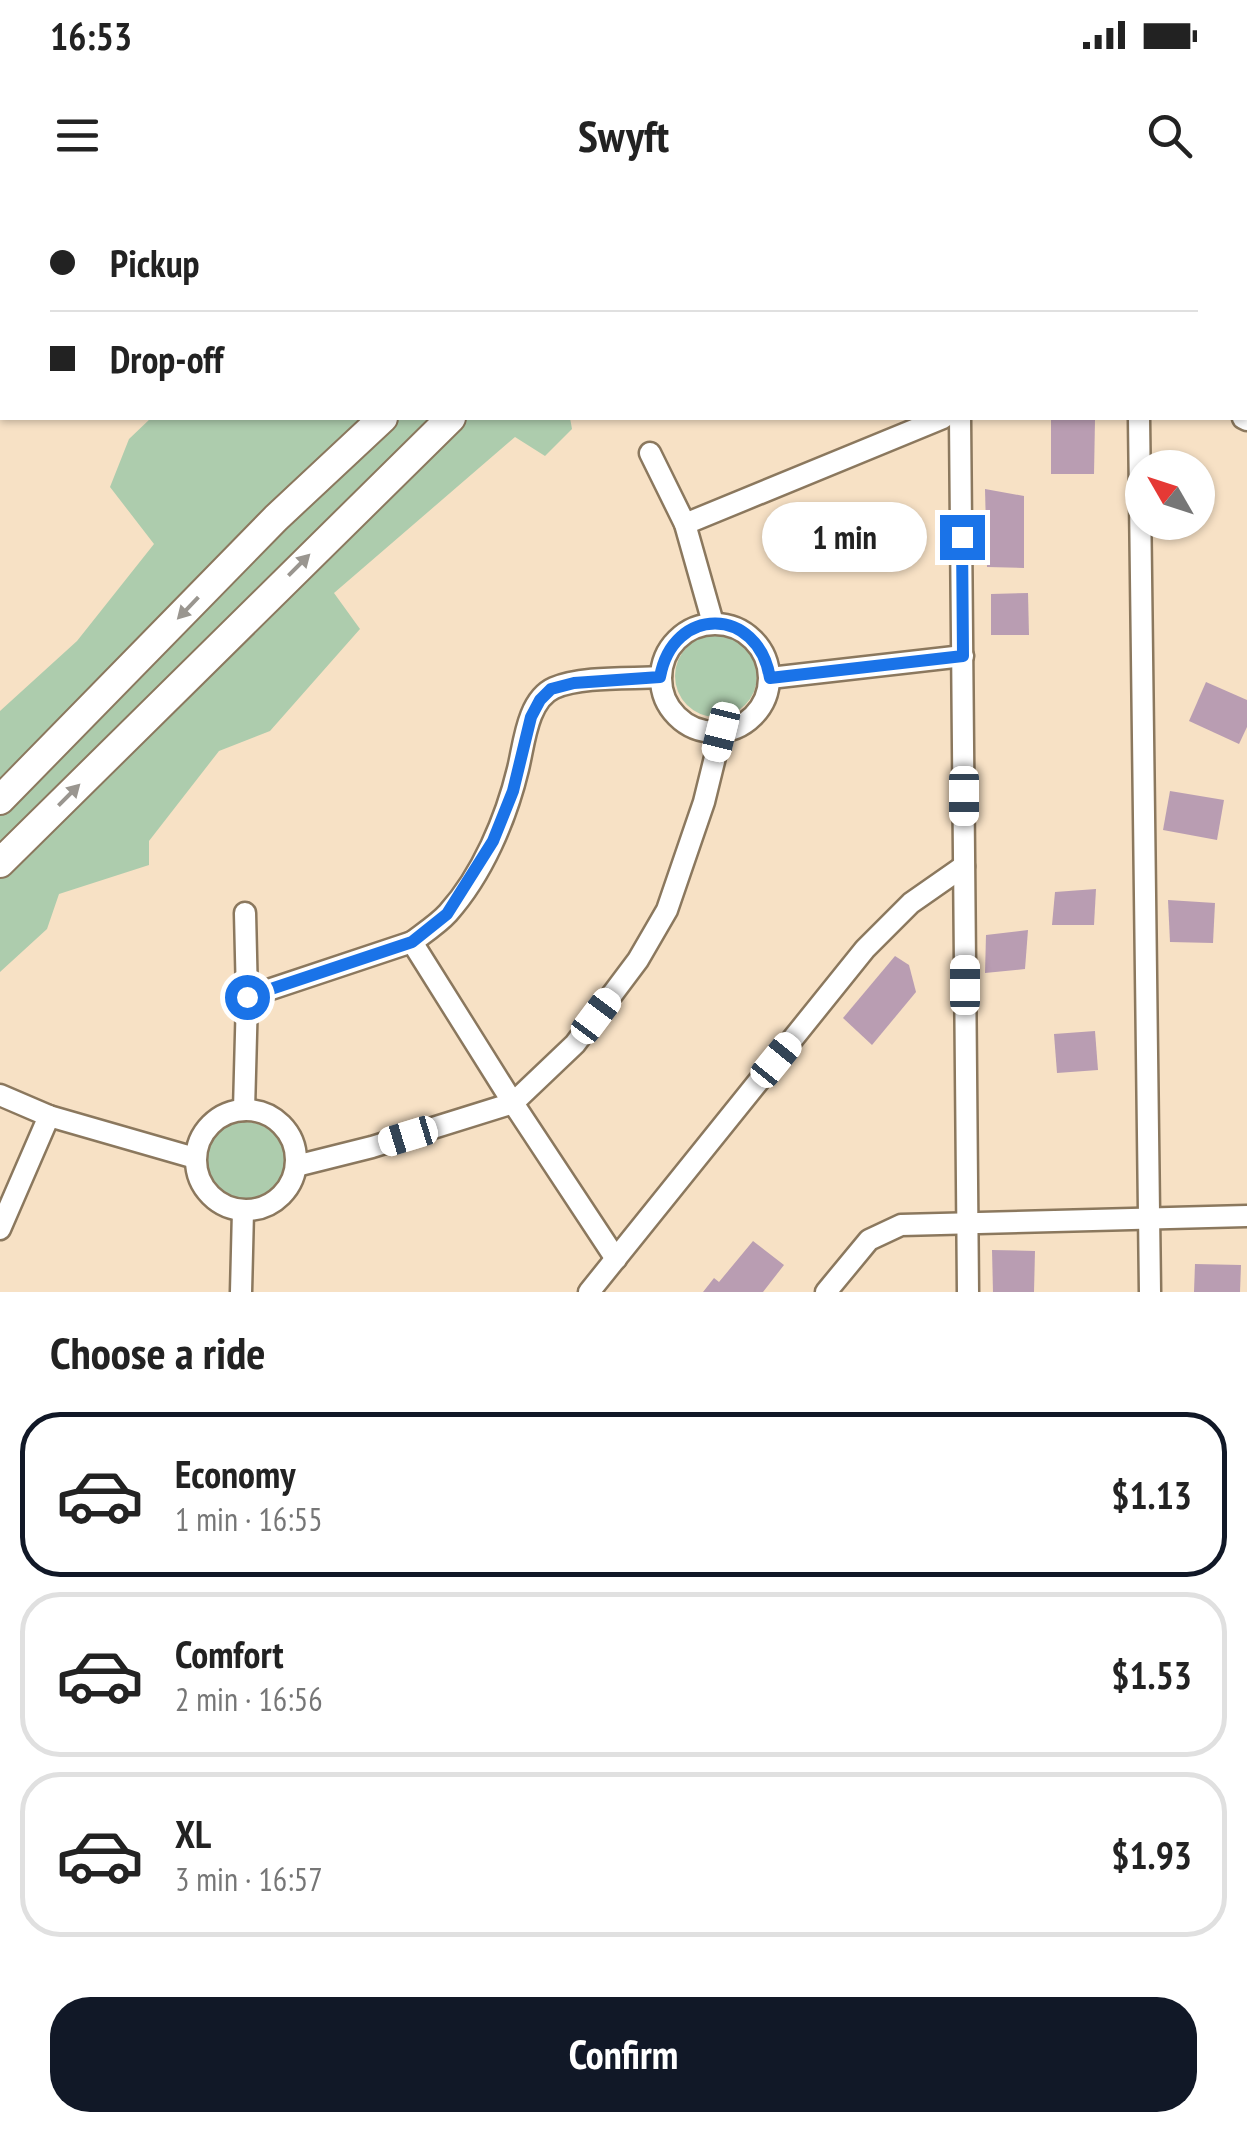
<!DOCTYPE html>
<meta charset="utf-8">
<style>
:root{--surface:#fff;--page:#f2f2f2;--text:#222;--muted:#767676;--line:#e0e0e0;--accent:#111827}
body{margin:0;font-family:"PT Sans Narrow",sans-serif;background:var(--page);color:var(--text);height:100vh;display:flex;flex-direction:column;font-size:38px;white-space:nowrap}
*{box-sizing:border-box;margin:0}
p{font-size:32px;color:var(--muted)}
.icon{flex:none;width:55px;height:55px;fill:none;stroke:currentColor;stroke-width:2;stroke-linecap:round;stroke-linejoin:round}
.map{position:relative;height:1092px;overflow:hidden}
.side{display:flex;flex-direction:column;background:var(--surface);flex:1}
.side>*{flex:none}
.banner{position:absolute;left:0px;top:0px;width:1248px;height:220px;box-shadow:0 2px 8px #0004;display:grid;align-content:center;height:220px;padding:0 50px;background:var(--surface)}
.needle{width:65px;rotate:309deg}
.buttons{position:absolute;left:1125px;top:250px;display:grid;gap:20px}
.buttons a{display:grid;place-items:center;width:90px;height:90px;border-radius:50%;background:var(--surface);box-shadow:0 2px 8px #0004;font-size:50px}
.end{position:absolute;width:45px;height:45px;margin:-22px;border:12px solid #1a73e8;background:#fff;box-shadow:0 0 0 5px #fff}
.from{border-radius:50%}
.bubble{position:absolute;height:70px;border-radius:35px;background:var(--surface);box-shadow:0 2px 8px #0004;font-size:32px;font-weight:800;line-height:70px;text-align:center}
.car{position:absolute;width:30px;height:60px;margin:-30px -15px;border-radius:12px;box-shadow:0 0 8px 2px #0007;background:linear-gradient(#fff 24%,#345 0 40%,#fff 0 76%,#345 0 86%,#fff 0)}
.banner b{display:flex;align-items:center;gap:35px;height:95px;font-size:38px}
.banner b+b{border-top:2px solid var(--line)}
.banner i{width:25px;height:25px;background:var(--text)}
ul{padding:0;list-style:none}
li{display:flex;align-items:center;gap:30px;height:165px;margin:0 20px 15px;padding:0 30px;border:5px solid var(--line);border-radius:40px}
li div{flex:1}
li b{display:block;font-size:38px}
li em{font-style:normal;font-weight:800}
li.on{border-color:var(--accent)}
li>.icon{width:90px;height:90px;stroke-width:1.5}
h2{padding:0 50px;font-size:45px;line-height:120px}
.primary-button{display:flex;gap:20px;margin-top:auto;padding:20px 50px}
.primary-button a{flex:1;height:115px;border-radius:40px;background:var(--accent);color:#fff;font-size:40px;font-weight:800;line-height:115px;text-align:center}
.status{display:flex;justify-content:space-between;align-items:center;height:70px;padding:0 50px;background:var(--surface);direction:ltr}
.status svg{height:28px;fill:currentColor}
header{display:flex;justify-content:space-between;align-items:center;height:130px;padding:0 50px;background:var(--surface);font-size:45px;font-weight:800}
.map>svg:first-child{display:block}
.green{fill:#adccad}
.building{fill:#b99db2}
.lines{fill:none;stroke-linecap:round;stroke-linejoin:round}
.lane-casing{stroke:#8b785e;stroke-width:15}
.street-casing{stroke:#8b785e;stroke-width:25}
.secondary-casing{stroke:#8b785e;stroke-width:32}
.lane{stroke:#fff;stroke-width:10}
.street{stroke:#fff;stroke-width:20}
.secondary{stroke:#fff;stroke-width:28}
.oneway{fill:#9a9690}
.route{stroke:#1a73e8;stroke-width:12}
</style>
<div class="status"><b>16:53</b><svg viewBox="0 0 49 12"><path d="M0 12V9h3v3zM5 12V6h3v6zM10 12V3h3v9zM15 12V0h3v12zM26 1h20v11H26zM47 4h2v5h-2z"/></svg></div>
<header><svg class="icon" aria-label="menu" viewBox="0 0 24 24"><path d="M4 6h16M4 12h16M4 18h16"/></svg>Swyft<svg class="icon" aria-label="search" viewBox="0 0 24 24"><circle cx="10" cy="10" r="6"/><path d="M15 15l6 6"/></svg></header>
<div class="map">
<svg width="1247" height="1092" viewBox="0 0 1247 1092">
<rect width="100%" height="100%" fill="#f7e1c5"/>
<g class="green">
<polygon points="151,218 570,218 572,229 545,256 515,237 334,393 360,429 270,531 219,551 149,641 149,665 59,694 47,729 0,772 0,511 77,441 154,344 110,287 129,239"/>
<circle cx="716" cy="476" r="41"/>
<circle cx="245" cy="963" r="41"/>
</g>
<g class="building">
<polygon points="1051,220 1095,220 1094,274 1051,274"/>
<polygon points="985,289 1024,296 1024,368 987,367"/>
<polygon points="1028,393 1029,435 991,435 991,394"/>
<polygon points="1206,482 1247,500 1247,527 1239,544 1189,521"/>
<polygon points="1170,591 1224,600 1217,640 1163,630"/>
<polygon points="1096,689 1094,725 1052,725 1055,692"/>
<polygon points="1168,700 1215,703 1213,743 1170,742"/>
<polygon points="1028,730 1025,769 985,773 986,735"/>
<polygon points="895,756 909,765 916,792 872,845 843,818"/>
<polygon points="1095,831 1098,870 1057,873 1054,834"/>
<polygon points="753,1041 784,1065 763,1092 703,1092 714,1078 719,1082"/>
<polygon points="992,1050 1035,1051 1034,1092 993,1092"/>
<polygon points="1195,1064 1241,1065 1240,1092 1194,1092"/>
</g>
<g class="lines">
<g class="lane-casing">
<g id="lane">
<polyline points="16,0 16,2"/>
<polyline points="294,2 296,0"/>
</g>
</g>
<g class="street-casing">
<g id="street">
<polyline points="949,0 949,2"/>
<polyline points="964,2 964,0"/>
<polyline points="1207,2 1209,0"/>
<polyline points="960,218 968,1092"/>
<polyline points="1139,218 1150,1092"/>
<polyline points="1243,218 1247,220"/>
<polyline points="650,253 685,324 713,423"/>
<polyline points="685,324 943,218"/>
<circle cx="715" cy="478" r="54"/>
<polyline points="770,478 963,456"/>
<polyline points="247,797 412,742"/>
<polyline points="0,895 49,916 195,958"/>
<circle cx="246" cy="960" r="50"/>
<polyline points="244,910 247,797 245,713"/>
<polyline points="296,966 372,947 513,903 575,844 638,760 667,710 704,602 721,533"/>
<polyline points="0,1029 49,916"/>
<path d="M616,1059L513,903L412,742C424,733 438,724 448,713C482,675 506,619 518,569C524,545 527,500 554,488C582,476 630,479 661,477"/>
<polyline points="241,1092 243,1011"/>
<polyline points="589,1092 865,749 911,703 964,666"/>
<polyline points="826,1092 869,1040 901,1025 1247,1016"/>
</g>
</g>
<g class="secondary-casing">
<g id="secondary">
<polyline points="610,2 613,0"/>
<polyline points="668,2 670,0"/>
<polyline points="0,600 276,318 383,218"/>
<polyline points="0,663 451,218"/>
</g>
</g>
<use href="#lane" class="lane"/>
<use href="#street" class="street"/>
<use href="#secondary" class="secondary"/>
</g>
<defs><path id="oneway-solid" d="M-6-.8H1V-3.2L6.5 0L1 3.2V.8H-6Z" transform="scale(2.5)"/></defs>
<g class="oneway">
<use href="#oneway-solid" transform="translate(299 365) rotate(-45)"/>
<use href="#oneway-solid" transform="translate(188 408) rotate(134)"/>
<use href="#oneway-solid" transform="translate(69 595) rotate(-45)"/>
</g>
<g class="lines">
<path class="route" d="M247,797L412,742L447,714L493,641L513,591L531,517L540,500L551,489L574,483L660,477C673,405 758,406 770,478L963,456L962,337"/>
</g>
</svg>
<div class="buttons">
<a><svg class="needle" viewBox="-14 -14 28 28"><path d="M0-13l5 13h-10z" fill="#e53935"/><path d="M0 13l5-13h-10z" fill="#767676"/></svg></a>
</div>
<i class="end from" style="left:247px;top:797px"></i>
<i class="end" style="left:962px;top:337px"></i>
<div class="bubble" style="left:762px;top:302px;width:165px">1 min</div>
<i class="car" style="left:721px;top:532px;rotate:194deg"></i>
<i class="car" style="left:964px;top:596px;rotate:180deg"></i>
<i class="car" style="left:965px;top:785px;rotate:0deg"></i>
<i class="car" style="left:596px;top:816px;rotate:37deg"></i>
<i class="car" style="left:776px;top:860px;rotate:39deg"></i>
<i class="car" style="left:408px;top:936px;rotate:253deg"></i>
<div class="banner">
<b><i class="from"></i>Pickup</b>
<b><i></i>Drop-off</b>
</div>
</div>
<section class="side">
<h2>Choose a ride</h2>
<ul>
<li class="on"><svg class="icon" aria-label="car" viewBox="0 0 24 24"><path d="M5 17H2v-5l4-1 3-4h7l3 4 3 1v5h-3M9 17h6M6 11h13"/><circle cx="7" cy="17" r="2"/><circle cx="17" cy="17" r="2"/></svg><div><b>Economy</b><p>1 min · 16:55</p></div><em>$1.13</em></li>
<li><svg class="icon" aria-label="car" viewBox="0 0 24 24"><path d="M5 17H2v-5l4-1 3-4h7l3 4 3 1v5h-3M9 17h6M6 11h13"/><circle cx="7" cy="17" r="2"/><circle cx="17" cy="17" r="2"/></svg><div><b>Comfort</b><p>2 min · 16:56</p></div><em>$1.53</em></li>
<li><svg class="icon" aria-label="car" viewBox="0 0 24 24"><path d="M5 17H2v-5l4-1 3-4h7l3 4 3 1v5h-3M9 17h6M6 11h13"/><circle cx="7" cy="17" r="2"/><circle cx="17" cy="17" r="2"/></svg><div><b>XL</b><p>3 min · 16:57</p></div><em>$1.93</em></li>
</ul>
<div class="primary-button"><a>Confirm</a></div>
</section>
